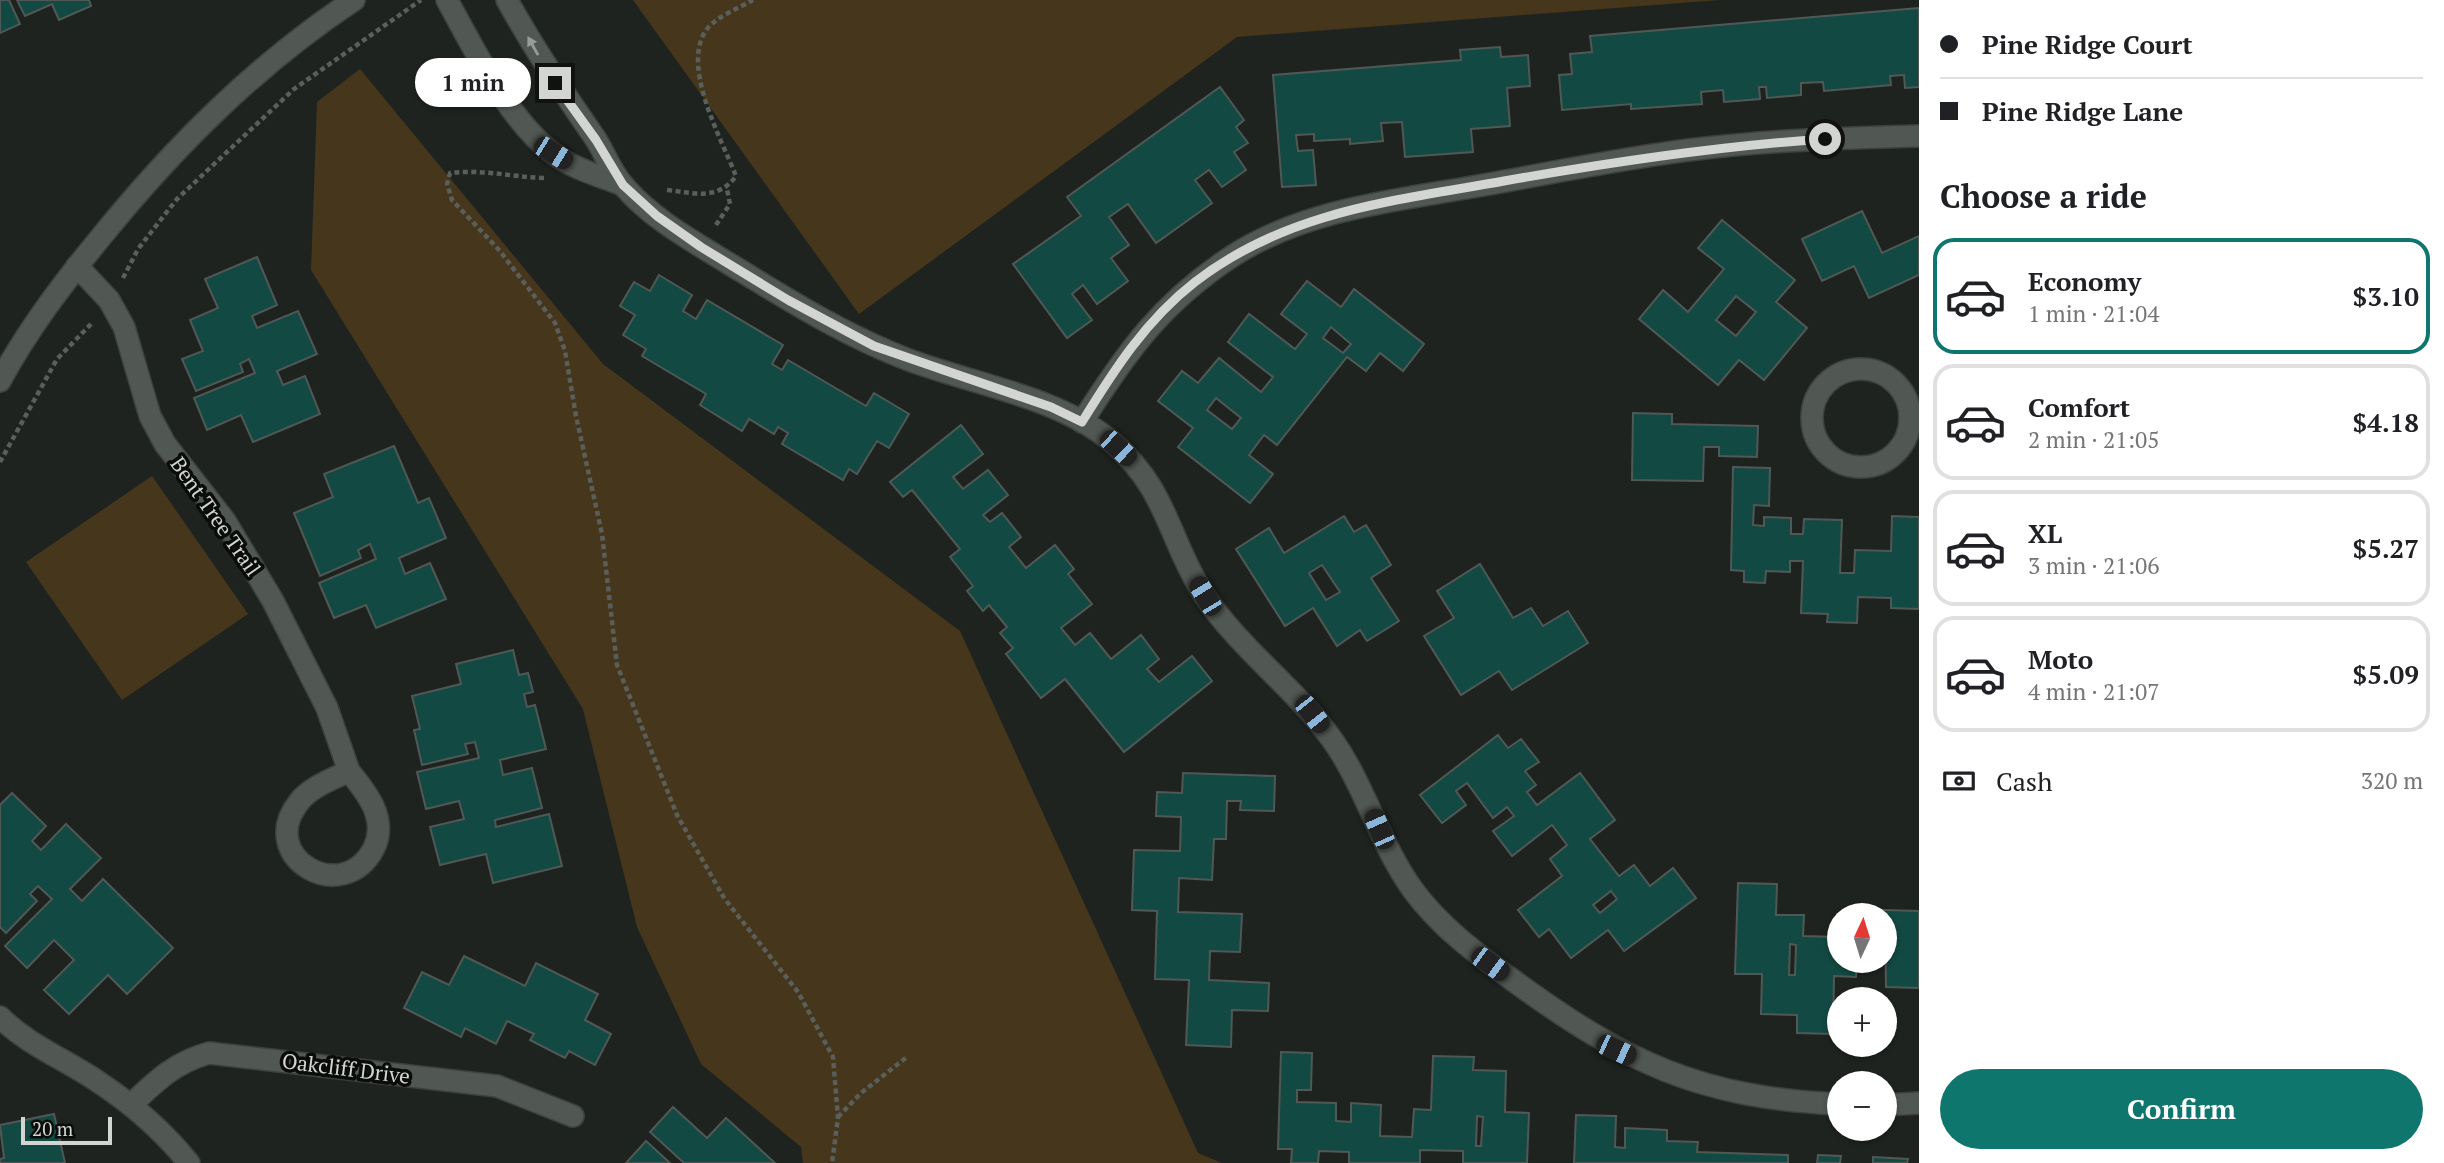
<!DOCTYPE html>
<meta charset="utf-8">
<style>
:root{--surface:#fff;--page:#f2f2f2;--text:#202124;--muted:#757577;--line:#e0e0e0;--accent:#0f766e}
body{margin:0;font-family:"PT Serif",serif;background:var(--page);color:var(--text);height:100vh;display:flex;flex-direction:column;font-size:26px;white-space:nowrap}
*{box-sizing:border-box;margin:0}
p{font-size:23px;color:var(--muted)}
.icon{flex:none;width:38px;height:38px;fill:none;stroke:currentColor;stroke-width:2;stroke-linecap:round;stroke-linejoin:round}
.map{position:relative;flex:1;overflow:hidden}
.sheet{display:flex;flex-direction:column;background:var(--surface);width:525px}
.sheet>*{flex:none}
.guide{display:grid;align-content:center;height:154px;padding:0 21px;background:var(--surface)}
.needle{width:46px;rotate:4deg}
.fabs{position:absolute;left:1827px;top:903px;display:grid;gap:14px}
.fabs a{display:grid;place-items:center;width:70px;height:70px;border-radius:50%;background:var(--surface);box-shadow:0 2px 5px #0004;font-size:35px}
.scale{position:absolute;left:21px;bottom:18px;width:91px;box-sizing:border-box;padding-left:7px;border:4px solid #d2d5d2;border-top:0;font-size:19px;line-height:24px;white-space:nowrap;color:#d2d5d2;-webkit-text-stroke:5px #0a0c0a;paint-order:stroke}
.end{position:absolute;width:32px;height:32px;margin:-16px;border:9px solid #d2d5d2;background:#111;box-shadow:0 0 0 4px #111}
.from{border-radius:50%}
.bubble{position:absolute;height:49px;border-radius:24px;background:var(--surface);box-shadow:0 2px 5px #0004;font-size:23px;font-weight:600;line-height:49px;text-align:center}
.car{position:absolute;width:21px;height:42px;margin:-21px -10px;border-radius:9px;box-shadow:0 0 5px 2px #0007;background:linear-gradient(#222 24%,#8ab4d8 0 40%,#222 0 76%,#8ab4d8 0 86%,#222 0)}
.guide b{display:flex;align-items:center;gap:24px;height:66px;font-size:26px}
.guide b+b{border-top:2px solid var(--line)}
.guide i{width:18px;height:18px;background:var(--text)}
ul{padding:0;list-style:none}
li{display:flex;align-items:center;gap:21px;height:116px;margin:0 14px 10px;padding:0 7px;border:4px solid var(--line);border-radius:21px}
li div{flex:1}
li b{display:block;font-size:26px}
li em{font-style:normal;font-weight:600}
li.active{border-color:var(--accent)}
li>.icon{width:63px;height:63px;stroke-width:1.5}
h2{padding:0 21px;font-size:32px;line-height:84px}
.pay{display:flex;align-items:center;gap:18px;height:77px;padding:0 21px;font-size:26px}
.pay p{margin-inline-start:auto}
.cta{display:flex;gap:14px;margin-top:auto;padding:14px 21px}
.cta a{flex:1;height:80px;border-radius:42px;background:var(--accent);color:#fff;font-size:28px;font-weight:600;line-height:80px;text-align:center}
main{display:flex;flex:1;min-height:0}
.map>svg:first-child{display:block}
.green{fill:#46371c}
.building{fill:#124942;stroke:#505856;stroke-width:2;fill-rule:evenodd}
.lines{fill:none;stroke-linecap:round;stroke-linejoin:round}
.street-casing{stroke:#3d403d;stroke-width:24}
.path{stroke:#5a5f5b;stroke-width:4.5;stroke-dasharray:5 3.5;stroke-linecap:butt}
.street{stroke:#515752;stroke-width:21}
.oneway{fill:#989c98}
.route{stroke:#d2d5d2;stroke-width:9}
.labels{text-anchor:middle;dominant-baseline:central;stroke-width:7;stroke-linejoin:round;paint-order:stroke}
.street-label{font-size:21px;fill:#d2d5d2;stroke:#0a0c0a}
</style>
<main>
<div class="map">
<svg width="1919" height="1163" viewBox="0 0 1919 1163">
<rect width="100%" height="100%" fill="#1e231f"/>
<g class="green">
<polygon points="633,0 1720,0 1237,37 859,314"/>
<polygon points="360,69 603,364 960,631 1198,1153 1222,1163 803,1163 801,1147 701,1064 637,927 583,709 311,270 317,102"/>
<polygon points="152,476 248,614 122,700 26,562"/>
</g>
<g class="building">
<polygon points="0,0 9,0 20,24 0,33"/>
<polygon points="17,0 89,0 91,6 59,20 52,4 25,16"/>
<polygon points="1919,8 1919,87 1905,88 1904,75 1890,76 1891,85 1824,91 1823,82 1801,83 1801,95 1767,98 1766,87 1759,87 1760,99 1724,102 1723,90 1701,92 1702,104 1631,109 1631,104 1562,110 1559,75 1572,74 1570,54 1592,52 1590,36"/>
<polygon points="1500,47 1501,57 1528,55 1530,86 1507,88 1510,126 1471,129 1473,152 1405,157 1402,122 1381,123 1383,141 1350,144 1350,139 1314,141 1314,134 1296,135 1298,151 1313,150 1316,185 1282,187 1273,75 1461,60 1460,50"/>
<polygon points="1220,87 1244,120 1236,127 1248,143 1234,152 1246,170 1222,187 1209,170 1195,180 1212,203 1156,243 1128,204 1109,217 1129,245 1111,258 1128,281 1097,304 1083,285 1072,294 1092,320 1067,338 1013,264 1081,216 1067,197"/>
<polygon points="1862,211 1882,253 1919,236 1919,275 1869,298 1854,266 1822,281 1802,239"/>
<path d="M1722,220L1795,280L1776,302L1807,328L1764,380L1739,360L1718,385L1639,319L1663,290L1688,312L1724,269L1698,248ZM1736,296L1756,312L1736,336L1716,320Z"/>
<polygon points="257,257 277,305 252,316 257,328 298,311 317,354 277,371 283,385 305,376 320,414 253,442 241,415 207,430 194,398 255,373 249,359 240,364 243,372 196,391 182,359 203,351 190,320 218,308 205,279"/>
<polygon points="659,275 692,295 683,311 696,319 707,300 783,345 772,364 782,370 788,360 866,406 874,393 909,414 889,448 877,441 857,474 849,469 843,480 782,444 788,433 778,427 774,434 749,419 742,431 700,405 706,394 642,356 646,349 623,335 635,315 620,306 634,282 650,291"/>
<path d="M1307,281L1341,307L1354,289L1424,344L1403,371L1380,353L1366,371L1347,357L1277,445L1264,435L1249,455L1273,474L1250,503L1178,447L1193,428L1158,401L1182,371L1198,383L1219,358L1261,392L1273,377L1228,342L1249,314L1295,349L1307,334L1281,314ZM1331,327L1351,344L1343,353L1323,338ZM1216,398L1241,418L1232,429L1207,410Z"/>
<polygon points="1633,413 1672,414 1672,424 1758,426 1757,457 1719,456 1719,447 1704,447 1703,481 1632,480"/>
<polygon points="961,425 983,454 953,477 963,489 988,470 1008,495 983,515 990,522 1002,513 1021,537 1009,547 1026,568 1055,545 1074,569 1068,574 1092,604 1061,628 1075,645 1090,633 1111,659 1141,635 1159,659 1147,669 1159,682 1192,656 1212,681 1124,752 1065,679 1041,698 1006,654 1013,648 1000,633 1007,627 989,605 983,611 967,591 973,586 950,557 960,549 912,490 903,497 890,482"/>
<polygon points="394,446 418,503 429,498 446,538 399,558 405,574 430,563 446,599 376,628 366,605 334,618 319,583 376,559 370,544 358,550 361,558 320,576 294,513 333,497 324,474"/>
<polygon points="1733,467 1770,468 1769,506 1754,505 1753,525 1764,526 1764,517 1791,518 1791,534 1803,534 1804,519 1842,520 1840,573 1854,573 1855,550 1891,551 1892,516 1919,517 1919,609 1891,608 1891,598 1858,597 1857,623 1827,622 1828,614 1801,613 1803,561 1790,561 1790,572 1766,571 1765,583 1744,582 1744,571 1731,570"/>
<path d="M1344,516L1354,532L1366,525L1391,565L1371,578L1399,621L1367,641L1360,630L1337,646L1313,608L1285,626L1236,549L1269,528L1284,553ZM1322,565L1340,592L1326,600L1309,573Z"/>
<polygon points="1480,564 1513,618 1531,608 1543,626 1568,611 1588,643 1512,690 1499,671 1461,695 1424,636 1454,618 1437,591"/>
<polygon points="513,650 519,675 528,673 533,692 524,694 527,707 535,705 546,749 500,760 503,775 532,768 542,808 495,820 496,827 549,814 562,866 493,883 486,854 440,865 430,827 464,819 459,801 426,809 417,772 479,758 475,742 465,744 468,754 422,765 414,730 420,729 412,696 461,684 456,664"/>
<path d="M1498,735L1508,748L1521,739L1539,762L1525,771L1536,785L1527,792L1537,805L1580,773L1615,820L1590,839L1619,876L1634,865L1650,886L1673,868L1696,898L1624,951L1608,930L1571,958L1549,929L1539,937L1518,910L1562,876L1550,859L1567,845L1552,825L1512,856L1493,831L1514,816L1507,807L1493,818L1467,783L1456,791L1466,805L1442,823L1420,795ZM1611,891L1617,899L1600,913L1593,905Z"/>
<polygon points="1183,773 1275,776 1274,811 1240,810 1241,801 1227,801 1226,839 1214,839 1212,880 1179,878 1178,912 1242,914 1240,952 1210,951 1209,980 1269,983 1268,1011 1232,1010 1231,1047 1186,1045 1189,980 1155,979 1157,911 1132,910 1134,850 1180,851 1181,817 1156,816 1157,792 1182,793"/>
<polygon points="12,793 46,826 32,841 41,850 66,824 101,858 70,889 82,901 103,879 173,948 127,994 108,975 69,1014 44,990 74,960 54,940 27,968 5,946 52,899 38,886 30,894 37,901 6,933 0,927 0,805"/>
<path d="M1738,883L1777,884L1776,915H1804L1803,936L1839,937V961H1857L1856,977L1834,976L1833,1034L1797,1033V1015L1761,1014L1762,974H1735ZM1790,944L1796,945L1795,975H1789Z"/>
<polygon points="1848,909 1919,911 1919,988 1886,987 1885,915 1848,915"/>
<polygon points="464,956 525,986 536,963 598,994 585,1020 611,1034 595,1065 569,1051 565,1058 530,1040 534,1034 507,1021 496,1044 465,1028 461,1037 404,1008 422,972 449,985"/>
<path d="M1281,1052L1312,1053L1311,1090H1297V1102L1336,1103V1121L1351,1122V1103L1381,1105L1380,1136L1412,1137L1414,1109L1431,1110L1433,1056L1474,1057L1473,1070L1506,1071L1505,1112L1529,1113L1527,1163H1463V1151L1420,1150V1163H1349V1152L1319,1151L1318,1163H1291L1292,1149H1278ZM1477,1116L1483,1117L1481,1146H1476Z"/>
<polygon points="673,1107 707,1138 726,1118 775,1163 684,1163 650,1132"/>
<polygon points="54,1114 65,1163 0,1163 0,1159 4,1158 0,1125"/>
<polygon points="1576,1115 1616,1116 1615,1147 1625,1148 1625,1128 1667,1130 1667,1141 1698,1142 1697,1152 1788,1155 1788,1163 1574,1163"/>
<polygon points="646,1141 670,1163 626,1163"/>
<polygon points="1818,1155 1841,1156 1840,1163 1817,1163"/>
<polygon points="1873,1157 1908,1159 1907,1163 1873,1163"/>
</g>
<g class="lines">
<g class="street-casing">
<g id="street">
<path d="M447,0C474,49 509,121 554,154C574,169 600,176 623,185"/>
<path d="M507,0C534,49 564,93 595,138C605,153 611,172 623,185C651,219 696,243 733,266C790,301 846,336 909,360C973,384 1058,397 1111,441C1168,489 1168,539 1204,595C1240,649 1293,686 1331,738C1365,785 1379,843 1413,890C1440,927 1477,954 1514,981C1625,1062 1700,1098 1839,1104"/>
<path d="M77,266L109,300L124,327L150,416L165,444L225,521L273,601L327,708L349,771C333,779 310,787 299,802C255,857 343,908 374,848C388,819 367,793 349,771"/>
<circle cx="1861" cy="418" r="49"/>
<path d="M0,381C28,329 64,282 101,237C175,146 256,65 354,0"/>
<path d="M1082,422C1127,351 1162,302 1234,255C1305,210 1391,201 1472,187C1547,174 1621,158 1697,149C1770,140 1845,138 1919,136"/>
<path d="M0,1017C29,1046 67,1060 100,1083C133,1105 164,1132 189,1163"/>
<path d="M131,1105C155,1082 175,1062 209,1053L497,1086L573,1116"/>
<polyline points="1885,1105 1919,1103"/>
</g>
</g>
<g class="path">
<path d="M544,178C511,177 483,169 450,173L447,184L452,200L499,250L555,323L565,351L576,416L602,534L617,665L677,815L724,898L798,992L833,1057L838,1118L832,1163"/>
<path d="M667,190C694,193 718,201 736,176C721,138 680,65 707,29C716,17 739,8 753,0"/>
<polyline points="716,225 730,204 727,189"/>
<polyline points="123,278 138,249 177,199 294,89 421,0"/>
<polyline points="0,462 57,359 92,323"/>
<polyline points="838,1117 861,1093 907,1057"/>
</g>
<use href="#street" class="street"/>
</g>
<defs><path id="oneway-solid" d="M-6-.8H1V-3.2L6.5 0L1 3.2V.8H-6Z" transform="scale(1.75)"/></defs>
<use class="oneway" href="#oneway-solid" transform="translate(533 46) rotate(-119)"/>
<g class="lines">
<path class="route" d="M555,83L596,140L623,185L657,216L701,247L788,300L874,346L1051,407L1082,422C1114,370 1146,320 1195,282C1287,211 1393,201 1504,181C1611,162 1716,146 1825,139"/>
</g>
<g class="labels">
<g class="street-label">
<text transform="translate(216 516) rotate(55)">Bent Tree Trail</text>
<text transform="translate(346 1068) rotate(7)">Oakcliff Drive</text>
</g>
</g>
</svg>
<div class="fabs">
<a><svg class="needle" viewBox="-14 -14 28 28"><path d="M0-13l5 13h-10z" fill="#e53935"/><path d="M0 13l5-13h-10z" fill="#757577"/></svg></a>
<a>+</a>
<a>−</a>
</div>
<div class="scale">20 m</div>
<i class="end from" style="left:1825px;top:139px"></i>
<i class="end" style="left:555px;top:83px"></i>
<div class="bubble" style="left:415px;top:58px;width:116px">1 min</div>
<i class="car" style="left:553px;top:153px;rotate:122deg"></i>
<i class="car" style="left:1118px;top:448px;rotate:133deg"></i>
<i class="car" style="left:1205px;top:596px;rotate:329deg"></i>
<i class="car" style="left:1312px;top:714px;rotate:142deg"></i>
<i class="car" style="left:1379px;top:829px;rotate:336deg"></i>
<i class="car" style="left:1490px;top:964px;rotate:126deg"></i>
<i class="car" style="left:1616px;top:1050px;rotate:115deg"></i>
</div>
<section class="sheet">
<div class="guide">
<b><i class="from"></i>Pine Ridge Court</b>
<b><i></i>Pine Ridge Lane</b>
</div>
<h2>Choose a ride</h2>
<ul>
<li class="active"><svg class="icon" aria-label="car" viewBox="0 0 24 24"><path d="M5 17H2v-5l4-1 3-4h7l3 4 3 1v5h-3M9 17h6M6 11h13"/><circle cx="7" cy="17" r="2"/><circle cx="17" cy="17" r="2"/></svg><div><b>Economy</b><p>1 min · 21:04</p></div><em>$3.10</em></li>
<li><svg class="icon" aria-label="car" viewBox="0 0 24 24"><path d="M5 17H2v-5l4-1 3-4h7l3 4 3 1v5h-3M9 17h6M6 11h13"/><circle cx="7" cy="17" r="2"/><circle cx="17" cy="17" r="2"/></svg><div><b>Comfort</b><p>2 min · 21:05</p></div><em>$4.18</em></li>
<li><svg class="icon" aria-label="car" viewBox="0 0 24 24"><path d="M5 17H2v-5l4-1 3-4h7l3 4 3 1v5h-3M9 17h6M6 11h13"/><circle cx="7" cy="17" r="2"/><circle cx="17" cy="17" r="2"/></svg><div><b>XL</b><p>3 min · 21:06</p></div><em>$5.27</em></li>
<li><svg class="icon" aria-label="car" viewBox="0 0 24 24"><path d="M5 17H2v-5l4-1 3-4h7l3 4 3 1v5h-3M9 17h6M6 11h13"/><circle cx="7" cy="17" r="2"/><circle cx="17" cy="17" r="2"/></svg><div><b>Moto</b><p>4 min · 21:07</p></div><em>$5.09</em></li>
</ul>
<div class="pay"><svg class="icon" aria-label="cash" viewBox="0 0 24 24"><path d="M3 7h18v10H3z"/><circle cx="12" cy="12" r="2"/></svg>Cash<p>320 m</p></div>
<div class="cta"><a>Confirm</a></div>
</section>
</main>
